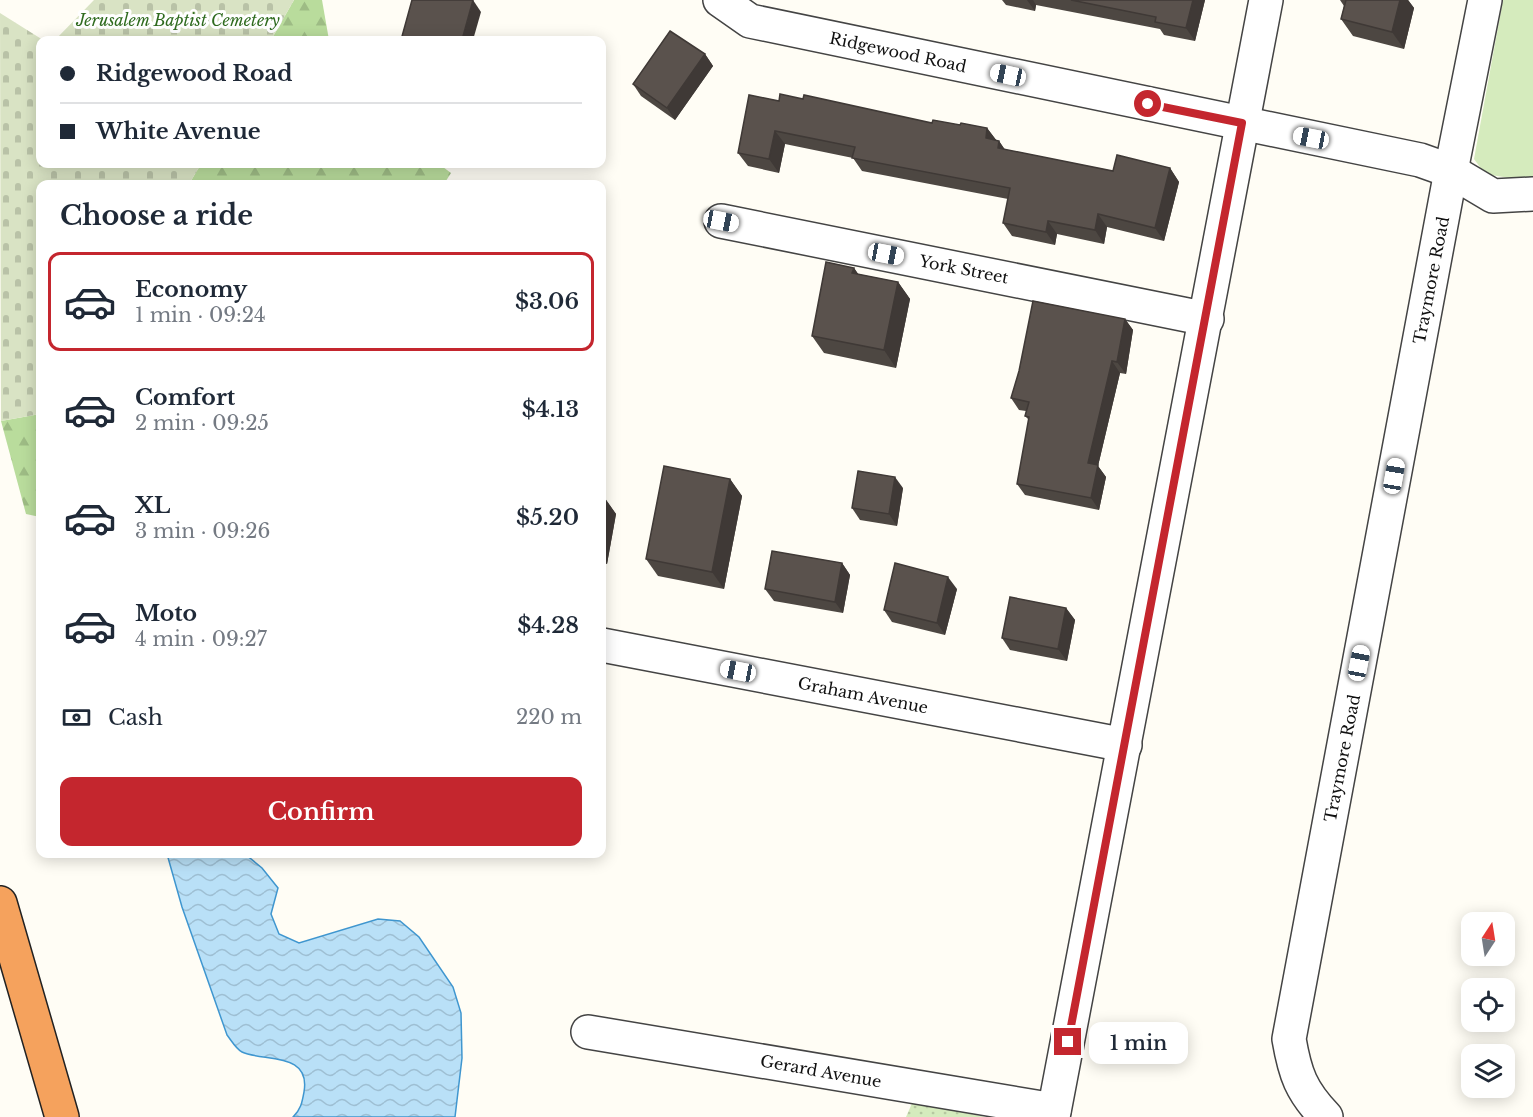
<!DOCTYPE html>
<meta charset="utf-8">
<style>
:root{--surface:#fff;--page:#f6f6f7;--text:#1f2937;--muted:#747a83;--line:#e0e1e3;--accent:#c4262e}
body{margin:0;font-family:"Libre Baskerville",serif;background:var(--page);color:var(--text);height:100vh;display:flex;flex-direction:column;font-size:22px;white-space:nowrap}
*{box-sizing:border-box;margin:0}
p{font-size:20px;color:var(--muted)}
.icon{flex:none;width:33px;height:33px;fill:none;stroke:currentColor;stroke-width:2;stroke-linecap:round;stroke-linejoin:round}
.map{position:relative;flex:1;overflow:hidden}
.drawer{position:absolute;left:36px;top:180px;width:570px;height:678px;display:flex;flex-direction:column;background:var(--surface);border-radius:12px;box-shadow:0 3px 15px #0003}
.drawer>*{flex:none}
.top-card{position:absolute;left:36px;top:36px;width:570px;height:132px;border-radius:12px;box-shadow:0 3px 15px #0003;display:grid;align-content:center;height:132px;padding:0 24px;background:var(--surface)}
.needle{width:39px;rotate:12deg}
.buttons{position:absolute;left:1461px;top:912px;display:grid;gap:12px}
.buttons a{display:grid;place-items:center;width:54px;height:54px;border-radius:12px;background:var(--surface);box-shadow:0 3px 15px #0003;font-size:30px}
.end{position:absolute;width:27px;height:27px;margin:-14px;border:8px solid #c4262e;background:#fff;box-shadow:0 0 0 3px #fff}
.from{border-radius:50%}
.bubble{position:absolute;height:42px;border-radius:12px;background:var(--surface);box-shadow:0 3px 15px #0003;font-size:20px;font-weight:600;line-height:42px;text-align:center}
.car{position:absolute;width:18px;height:36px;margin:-18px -9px;border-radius:8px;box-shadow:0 0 4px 2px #0007;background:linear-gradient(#fff 24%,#345 0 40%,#fff 0 76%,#345 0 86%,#fff 0)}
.top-card b{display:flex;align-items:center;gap:21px;height:57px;font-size:22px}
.top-card b+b{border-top:2px solid var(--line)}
.top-card i{width:15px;height:15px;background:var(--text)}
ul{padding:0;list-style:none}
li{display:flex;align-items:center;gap:18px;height:99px;margin:0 12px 9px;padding:0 12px;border:3px solid transparent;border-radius:12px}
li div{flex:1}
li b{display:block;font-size:22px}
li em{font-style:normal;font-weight:600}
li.active{border-color:var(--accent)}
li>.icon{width:54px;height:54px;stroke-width:1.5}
h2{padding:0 24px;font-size:27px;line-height:72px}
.pay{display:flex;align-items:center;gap:15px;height:66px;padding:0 24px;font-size:22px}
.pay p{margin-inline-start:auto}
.cta{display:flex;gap:12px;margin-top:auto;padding:12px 24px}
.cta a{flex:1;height:69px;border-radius:12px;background:var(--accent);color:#fff;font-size:24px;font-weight:600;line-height:69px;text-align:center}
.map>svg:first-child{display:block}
.grass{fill:#d5ebbd}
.forest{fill:url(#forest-firs)}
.cemetery{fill:url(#cemetery-stones)}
.park{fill:url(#park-dots)}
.water{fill:url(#water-waves);stroke:#3f96cf;stroke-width:1.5}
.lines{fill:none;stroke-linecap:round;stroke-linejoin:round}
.minor-casing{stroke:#444;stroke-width:36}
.motorway-casing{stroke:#222;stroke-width:36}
.minor{stroke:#fff;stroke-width:33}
.motorway{stroke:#f5a25d;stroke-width:33}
.wall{fill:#4d4742}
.shaded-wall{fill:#3f3936}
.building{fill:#5a524d;stroke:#3f3936;stroke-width:1.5}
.route{stroke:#c4262e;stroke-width:8}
.labels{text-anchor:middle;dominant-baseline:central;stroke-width:6;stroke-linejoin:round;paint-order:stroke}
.park-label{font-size:16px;font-style:italic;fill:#2f6b1f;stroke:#fff}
.street-label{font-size:16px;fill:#111;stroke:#fff}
</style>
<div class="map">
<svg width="1533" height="1117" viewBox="0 0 1533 1117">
<defs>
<pattern id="forest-firs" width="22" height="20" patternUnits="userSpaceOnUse" patternTransform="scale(1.5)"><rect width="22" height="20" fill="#b9dc9c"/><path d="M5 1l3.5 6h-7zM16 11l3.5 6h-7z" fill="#9ebc85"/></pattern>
<pattern id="cemetery-stones" width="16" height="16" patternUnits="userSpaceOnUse" patternTransform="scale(1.5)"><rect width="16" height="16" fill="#d9e3c4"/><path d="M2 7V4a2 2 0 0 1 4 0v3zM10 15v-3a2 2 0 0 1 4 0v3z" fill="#b9c2a7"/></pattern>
<pattern id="park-dots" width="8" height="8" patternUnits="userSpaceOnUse" patternTransform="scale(1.5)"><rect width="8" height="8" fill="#d5ebbd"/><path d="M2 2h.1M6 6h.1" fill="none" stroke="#b6c8a1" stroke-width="1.8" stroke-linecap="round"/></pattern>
<pattern id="water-waves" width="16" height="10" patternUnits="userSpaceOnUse" patternTransform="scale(1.5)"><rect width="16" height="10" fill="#b9e0f7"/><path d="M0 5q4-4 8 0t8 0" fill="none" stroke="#9ebfd3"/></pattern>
</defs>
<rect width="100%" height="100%" fill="#fffdf5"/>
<polygon class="grass" points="1503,0 1533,0 1533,182 1485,174 1474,159"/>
<g class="forest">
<polygon points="294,0 322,0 329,40 271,40"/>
<polygon points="201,164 439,164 451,173 444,184 189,184"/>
<polygon points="40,414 40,517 26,514 1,421"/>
</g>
<g class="cemetery">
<polygon points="94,0 294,0 271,40 55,40"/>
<polygon points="0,13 43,40 40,40 40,164 201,164 189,184 40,184 40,414 1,421"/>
</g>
<polygon class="park" points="913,1101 985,1117 906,1117"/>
<path class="water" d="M167,854H245L262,868L278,888L271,914L279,934L299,943L378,919L400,921L419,937L453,987L461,1013L462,1058L455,1117H293C301,1109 302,1103 304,1092C311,1051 263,1062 242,1052C236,1049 231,1040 227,1035L182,907Z"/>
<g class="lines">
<g class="minor-casing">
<g id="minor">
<polyline points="720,0 750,21 1420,160 1451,171 1493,196 1533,194"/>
<polyline points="721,221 1207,319"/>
<polyline points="602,645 1125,745"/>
<polyline points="588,1032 1054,1110"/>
<polyline points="1053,1117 1266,0"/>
<path d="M1326,1117C1301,1091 1295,1074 1289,1039L1451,171L1485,0"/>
</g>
</g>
<g class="motorway-casing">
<polyline id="motorway" points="0,903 62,1117"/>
</g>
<use href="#minor" class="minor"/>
<use href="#motorway" class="motorway"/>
</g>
<g class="wall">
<polygon points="1002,0 1205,0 1195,41 1164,35 1160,29 1036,5 1035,11 1006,5"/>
<polygon points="1340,0 1408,0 1414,8 1404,49 1353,36 1341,19 1344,6"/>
<polygon points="705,54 713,66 675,120 641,96 633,84"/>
<polygon points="779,101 932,123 987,128 996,140 999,141 1005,150 1113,171 1170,168 1179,182 1164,241 1107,227 1104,244 1057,234 1055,245 1012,236 1003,223 1008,199 862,171 853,158 785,144 779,173 748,166 738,153"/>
<polygon points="854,268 858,274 898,282 910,299 896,368 824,353 812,336"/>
<polygon points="1125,319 1133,330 1126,374 1120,373 1098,466 1106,477 1099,510 1025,495 1017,484 1029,420 1025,416 1026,411 1019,410 1011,398"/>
<polygon points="730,479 742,496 724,589 658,576 646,559"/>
<polygon points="903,488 897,526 860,520 852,508"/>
<polygon points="602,496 604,497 616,514 607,564 602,563"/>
<polygon points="842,563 850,575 843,613 774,601 765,589"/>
<polygon points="957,589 945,635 892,622 884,610"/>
<polygon points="1066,608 1075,620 1067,661 1010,650 1002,638"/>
</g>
<g class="shaded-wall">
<polygon points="473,0 481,12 473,40 462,40"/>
<polygon points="1027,0 1033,0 1036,5 1035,11"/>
<polygon points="1193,0 1205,0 1195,41 1186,28"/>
<polygon points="1400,0 1408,0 1414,8 1404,49 1392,32"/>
<polygon points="705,54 713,66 675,120 667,108"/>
<polygon points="987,128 997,141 986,138"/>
<polygon points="775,131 785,144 779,173 769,159"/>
<polygon points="999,141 1008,154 998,148"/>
<polygon points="1170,168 1179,182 1164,241 1155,228"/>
<polygon points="1098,214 1107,227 1104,244 1095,230"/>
<polygon points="1048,221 1057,234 1055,245 1046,232"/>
<polygon points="854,268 866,285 852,273"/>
<polygon points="898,282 910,299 896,368 884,350"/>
<polygon points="602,307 605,312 604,352 602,349"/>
<polygon points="1125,319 1133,330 1126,374 1117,362"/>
<polygon points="1112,361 1120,373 1098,466 1106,477 1099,510 1091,498 1088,463"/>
<polygon points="895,477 903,488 897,526 889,514"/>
<polygon points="730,479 742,496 724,589 712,572"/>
<polygon points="604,497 616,514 607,564 602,556 602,511"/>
<polygon points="842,563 850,575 843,613 835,602"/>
<polygon points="948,577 957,589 945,635 937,623"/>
<polygon points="1066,608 1075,620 1067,661 1058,649"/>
</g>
<g class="building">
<polygon points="412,0 473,0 462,40 401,40"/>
<polygon points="1071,0 1193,0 1186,28 1155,22 1156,17"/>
<polygon points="1346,0 1400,0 1392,32 1341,19"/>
<polygon points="670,31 705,54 667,108 633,84"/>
<polygon points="780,94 803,99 804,95 932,123 933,120 960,125 961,123 987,128 986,138 999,141 998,148 1113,171 1117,155 1170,168 1155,228 1098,214 1095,230 1048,221 1046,232 1003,223 1010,188 852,158 855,147 775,131 769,159 738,153 749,95 779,101"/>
<polygon points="826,262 854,268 852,273 898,282 884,350 812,336"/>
<polygon points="1033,301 1125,319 1117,362 1112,361 1088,463 1098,465 1091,498 1017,484 1029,417 1025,416 1029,402 1011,398 1019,371"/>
<polygon points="664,466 730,479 712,572 646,559"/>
<polygon points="858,471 895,477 889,514 852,508"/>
<polygon points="602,496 604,497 602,511"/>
<polygon points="772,551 842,563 835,602 765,589"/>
<polygon points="895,563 948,577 937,623 884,610"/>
<polygon points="1010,597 1066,608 1058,649 1002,638"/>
</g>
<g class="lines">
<polyline class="route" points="1068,1042 1242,123 1148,104"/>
</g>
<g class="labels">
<g class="park-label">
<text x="178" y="20">Jerusalem Baptist Cemetery</text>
</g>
<g class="street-label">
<text transform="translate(898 52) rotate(12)">Ridgewood Road</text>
<text transform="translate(964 269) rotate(11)">York Street</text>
<text transform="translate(1431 280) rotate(-79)">Traymore Road</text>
<text transform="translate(863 695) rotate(11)">Graham Avenue</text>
<text transform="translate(1342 758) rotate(-79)">Traymore Road</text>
<text transform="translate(821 1071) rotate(10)">Gerard Avenue</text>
</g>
</g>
</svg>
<div class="buttons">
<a><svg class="needle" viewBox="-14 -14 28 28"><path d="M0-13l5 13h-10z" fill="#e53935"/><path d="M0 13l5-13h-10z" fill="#747a83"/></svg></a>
<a><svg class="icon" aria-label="locate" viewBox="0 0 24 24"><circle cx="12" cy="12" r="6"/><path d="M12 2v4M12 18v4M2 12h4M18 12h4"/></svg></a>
<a><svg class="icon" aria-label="layers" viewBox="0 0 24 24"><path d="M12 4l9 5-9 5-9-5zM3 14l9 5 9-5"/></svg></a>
</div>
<i class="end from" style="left:1148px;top:104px"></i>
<i class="end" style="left:1068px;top:1042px"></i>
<div class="bubble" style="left:1089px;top:1022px;width:99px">1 min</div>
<i class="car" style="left:1008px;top:75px;rotate:282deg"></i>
<i class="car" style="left:1311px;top:138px;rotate:281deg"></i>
<i class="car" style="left:721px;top:221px;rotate:101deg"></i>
<i class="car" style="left:886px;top:254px;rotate:101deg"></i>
<i class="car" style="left:1394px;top:476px;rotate:10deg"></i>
<i class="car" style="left:1359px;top:663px;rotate:11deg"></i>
<i class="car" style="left:738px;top:671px;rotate:281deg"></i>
<div class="top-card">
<b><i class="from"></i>Ridgewood Road</b>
<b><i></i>White Avenue</b>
</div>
<section class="drawer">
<h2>Choose a ride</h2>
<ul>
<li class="active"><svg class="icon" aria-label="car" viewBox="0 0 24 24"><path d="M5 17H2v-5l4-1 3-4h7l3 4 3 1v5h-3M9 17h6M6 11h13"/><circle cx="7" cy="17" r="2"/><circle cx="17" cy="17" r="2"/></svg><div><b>Economy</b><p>1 min · 09:24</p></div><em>$3.06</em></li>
<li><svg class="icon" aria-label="car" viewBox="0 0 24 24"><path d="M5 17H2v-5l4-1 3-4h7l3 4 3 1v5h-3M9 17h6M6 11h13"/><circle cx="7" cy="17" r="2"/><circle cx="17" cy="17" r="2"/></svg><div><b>Comfort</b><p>2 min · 09:25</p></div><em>$4.13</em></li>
<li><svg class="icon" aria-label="car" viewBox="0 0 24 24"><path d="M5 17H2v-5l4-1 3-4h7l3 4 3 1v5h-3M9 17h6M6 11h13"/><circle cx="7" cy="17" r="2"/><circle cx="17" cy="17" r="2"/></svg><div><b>XL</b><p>3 min · 09:26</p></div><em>$5.20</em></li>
<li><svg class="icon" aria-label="car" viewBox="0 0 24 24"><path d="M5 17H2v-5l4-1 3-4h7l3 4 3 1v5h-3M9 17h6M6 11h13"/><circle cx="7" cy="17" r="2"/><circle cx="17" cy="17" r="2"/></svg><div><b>Moto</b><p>4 min · 09:27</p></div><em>$4.28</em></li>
</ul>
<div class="pay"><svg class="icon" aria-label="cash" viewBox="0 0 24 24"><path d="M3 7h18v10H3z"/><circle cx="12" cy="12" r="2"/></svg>Cash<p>220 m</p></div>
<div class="cta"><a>Confirm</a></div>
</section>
</div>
